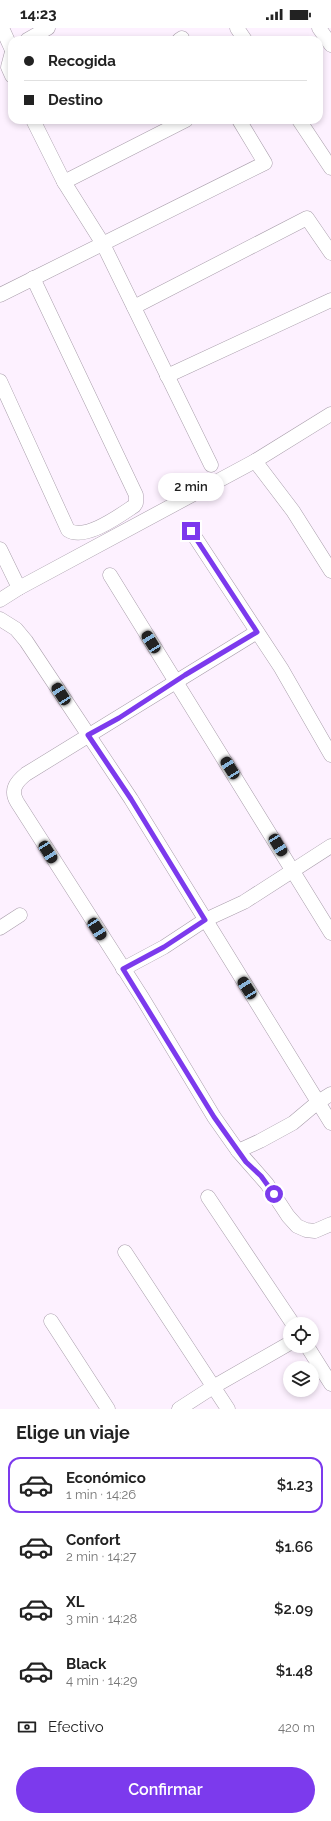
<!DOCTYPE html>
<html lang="es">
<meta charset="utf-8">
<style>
:root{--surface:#fff;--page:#f2f2f2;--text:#222;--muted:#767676;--line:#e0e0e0;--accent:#7c3aed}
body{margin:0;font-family:Raleway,sans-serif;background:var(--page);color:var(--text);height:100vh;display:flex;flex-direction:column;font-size:15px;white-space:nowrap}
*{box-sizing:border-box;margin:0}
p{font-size:13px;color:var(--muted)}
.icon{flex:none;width:22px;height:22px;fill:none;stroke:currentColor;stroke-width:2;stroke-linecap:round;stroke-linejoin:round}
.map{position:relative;height:1381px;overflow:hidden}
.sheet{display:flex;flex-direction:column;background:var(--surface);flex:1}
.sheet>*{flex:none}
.guide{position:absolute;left:8px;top:8px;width:315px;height:88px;border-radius:12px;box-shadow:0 2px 6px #0003;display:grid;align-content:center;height:88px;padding:0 16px;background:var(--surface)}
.buttons{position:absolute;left:283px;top:1289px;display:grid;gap:8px}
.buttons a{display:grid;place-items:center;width:36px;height:36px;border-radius:50%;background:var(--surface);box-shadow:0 2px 6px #0003;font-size:20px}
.end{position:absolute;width:18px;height:18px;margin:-9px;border:5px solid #7c3aed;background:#fff;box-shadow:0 0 0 2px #fff}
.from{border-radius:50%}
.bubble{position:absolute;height:28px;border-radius:14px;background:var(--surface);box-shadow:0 2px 6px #0003;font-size:13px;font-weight:600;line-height:28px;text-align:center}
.car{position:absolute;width:12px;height:24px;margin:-12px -6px;border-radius:5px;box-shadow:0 0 3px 1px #0007;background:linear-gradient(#222 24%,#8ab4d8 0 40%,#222 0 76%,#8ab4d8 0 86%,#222 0)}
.guide b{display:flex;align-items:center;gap:14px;height:38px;font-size:15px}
.guide b+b{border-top:1px solid var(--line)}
.guide i{width:10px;height:10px;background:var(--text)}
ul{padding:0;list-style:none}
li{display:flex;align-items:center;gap:12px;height:56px;margin:0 8px 6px;padding:0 8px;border:2px solid transparent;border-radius:12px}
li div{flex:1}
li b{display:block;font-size:15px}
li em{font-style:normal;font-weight:600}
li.on{border-color:var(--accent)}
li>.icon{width:36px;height:36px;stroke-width:1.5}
h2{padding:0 16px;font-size:18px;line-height:48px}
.pay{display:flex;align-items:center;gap:10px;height:44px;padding:0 16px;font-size:15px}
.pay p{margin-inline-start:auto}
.action{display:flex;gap:8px;margin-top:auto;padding:8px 16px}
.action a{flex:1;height:46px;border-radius:24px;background:var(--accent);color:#fff;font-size:16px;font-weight:600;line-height:46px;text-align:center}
.status{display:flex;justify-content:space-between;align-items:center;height:28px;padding:0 20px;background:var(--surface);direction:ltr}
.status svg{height:11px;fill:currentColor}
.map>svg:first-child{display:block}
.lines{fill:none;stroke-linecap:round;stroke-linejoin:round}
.minor-casing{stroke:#a99eab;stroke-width:15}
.minor{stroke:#fff;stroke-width:14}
.route{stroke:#7c3aed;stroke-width:5}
</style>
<div class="status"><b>14:23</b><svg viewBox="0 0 49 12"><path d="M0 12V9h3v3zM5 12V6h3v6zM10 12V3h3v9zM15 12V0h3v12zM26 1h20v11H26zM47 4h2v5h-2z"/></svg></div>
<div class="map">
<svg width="331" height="1381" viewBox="0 0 331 1381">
<rect width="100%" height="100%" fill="#fdf1ff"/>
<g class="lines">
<g class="minor-casing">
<g id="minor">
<polyline points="2,0 12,22"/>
<polyline points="237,0 245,12"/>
<polyline points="319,0 331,17"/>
<polyline points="27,12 48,0"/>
<polyline points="179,12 182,10"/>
<polyline points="12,24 8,39 12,48"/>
<polyline points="33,92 64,154 103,216 211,437"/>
<polyline points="299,92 331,140"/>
<polyline points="64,154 186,92"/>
<polyline points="0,267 265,135 239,92"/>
<polyline points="134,279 307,190 331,225"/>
<polyline points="167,348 331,272"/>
<path d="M0,353L68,502C85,513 119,488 134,478L136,475V467L33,250"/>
<polyline points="255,433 293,483 331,543"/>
<polyline points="191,503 281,640 331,727"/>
<polyline points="0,521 19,560"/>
<polyline points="110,547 331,905"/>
<polyline points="0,572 19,560 255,433 331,386"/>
<polyline points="0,591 16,601 26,613 131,771 331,1095"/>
<path d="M257,604L26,746C16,754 10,762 17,774L143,971L214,1089L238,1123L267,1156L288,1188L297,1198L306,1202L315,1203L331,1196"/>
<polyline points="0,900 20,887"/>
<polyline points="123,941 164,919 205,892 244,874 331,818"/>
<polyline points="238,1123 260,1113 293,1095 318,1074 331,1066"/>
<polyline points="208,1169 293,1296"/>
<polyline points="125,1224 228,1381"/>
<polyline points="51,1293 108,1381"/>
<polyline points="307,1318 331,1356"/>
<polyline points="179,1381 213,1359 290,1315"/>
</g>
</g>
<use href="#minor" class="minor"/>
</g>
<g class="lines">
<polyline class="route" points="191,503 257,604 185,647 119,690 88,707 131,771 205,892 164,919 123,941 214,1089 246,1134 261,1148 274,1166"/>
</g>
</svg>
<div class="buttons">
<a><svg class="icon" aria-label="locate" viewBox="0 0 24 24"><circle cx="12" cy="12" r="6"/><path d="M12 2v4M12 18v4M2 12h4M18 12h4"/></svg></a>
<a><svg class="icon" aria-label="layers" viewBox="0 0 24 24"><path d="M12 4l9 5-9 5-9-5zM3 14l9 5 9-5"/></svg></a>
</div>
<i class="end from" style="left:274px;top:1166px"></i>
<i class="end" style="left:191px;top:503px"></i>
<div class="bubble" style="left:158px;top:445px;width:66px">2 min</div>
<i class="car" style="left:151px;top:614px;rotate:328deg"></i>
<i class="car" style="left:61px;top:666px;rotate:327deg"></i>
<i class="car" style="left:230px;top:740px;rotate:328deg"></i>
<i class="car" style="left:278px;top:817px;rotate:149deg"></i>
<i class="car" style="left:48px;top:824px;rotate:148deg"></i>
<i class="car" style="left:97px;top:901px;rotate:147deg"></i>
<i class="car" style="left:247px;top:960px;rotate:328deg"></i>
<div class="guide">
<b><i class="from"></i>Recogida</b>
<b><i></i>Destino</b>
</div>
</div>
<section class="sheet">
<h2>Elige un viaje</h2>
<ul>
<li class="on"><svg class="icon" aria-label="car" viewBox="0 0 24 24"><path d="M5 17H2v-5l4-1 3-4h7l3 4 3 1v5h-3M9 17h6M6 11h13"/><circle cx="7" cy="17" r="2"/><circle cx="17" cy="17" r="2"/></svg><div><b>Económico</b><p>1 min · 14:26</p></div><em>$1.23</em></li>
<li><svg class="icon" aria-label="car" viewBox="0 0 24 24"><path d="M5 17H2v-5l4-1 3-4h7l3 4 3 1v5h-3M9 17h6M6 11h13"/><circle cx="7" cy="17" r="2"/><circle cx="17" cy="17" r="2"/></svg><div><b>Confort</b><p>2 min · 14:27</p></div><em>$1.66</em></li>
<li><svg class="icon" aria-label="car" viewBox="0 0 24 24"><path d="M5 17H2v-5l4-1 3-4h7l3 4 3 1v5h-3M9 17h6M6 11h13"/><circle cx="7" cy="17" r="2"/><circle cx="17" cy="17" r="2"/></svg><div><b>XL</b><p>3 min · 14:28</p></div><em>$2.09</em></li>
<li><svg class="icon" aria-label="car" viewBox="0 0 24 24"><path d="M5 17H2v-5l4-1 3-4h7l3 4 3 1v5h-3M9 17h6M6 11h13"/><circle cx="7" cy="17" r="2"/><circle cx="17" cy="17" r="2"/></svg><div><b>Black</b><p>4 min · 14:29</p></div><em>$1.48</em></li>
</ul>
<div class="pay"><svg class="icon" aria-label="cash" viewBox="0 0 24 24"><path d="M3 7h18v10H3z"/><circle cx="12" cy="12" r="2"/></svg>Efectivo<p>420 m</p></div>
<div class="action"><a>Confirmar</a></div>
</section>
